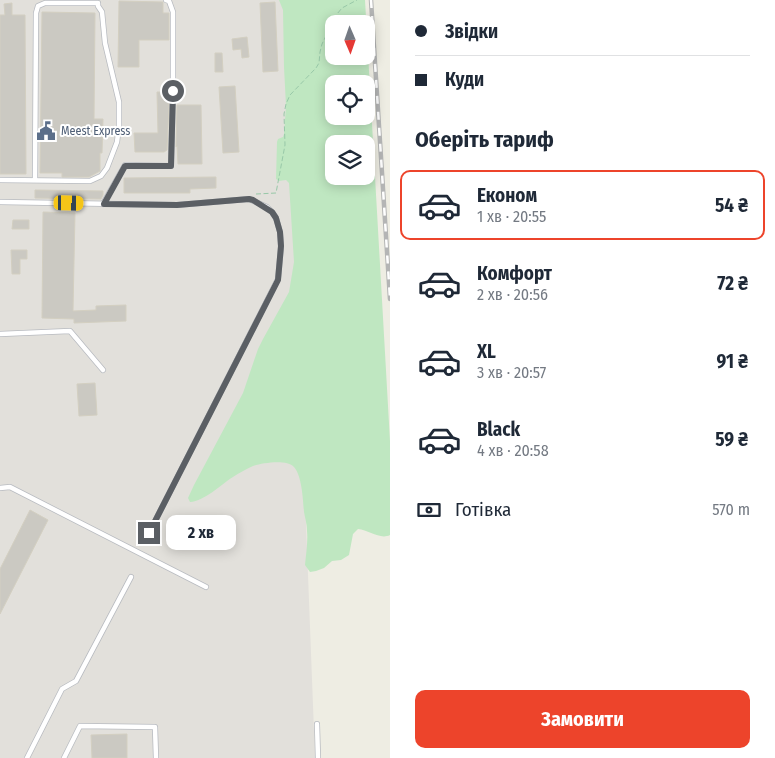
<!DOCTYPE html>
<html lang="uk">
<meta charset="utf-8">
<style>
:root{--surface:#fff;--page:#f6f6f7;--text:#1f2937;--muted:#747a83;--line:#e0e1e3;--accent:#ed442b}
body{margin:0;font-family:"Fira Sans Condensed",sans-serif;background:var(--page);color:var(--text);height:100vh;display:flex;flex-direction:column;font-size:19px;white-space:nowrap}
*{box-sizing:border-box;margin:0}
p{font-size:16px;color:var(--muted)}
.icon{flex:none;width:28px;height:28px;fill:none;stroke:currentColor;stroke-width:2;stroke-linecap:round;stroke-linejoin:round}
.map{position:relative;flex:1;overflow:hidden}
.sheet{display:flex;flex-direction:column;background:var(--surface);width:385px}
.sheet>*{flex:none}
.top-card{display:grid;align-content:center;height:110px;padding:0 25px;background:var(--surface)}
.needle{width:32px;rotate:178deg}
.buttons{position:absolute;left:325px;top:15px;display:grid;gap:10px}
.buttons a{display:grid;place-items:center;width:50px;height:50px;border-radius:10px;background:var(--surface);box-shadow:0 2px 12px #0003;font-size:25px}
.end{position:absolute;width:22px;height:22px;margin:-11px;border:6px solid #5b5f64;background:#fff;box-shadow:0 0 0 2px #fff}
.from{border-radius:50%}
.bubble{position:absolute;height:35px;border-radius:10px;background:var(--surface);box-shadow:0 2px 12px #0003;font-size:16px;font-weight:700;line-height:35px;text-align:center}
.car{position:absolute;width:15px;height:30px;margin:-15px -8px;border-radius:6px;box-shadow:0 0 4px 1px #0007;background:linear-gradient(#f5c518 24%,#345 0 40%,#f5c518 0 76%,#345 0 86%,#f5c518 0)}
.top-card b{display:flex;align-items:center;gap:18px;height:48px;font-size:19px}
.top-card b+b{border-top:1px solid var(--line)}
.top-card i{width:12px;height:12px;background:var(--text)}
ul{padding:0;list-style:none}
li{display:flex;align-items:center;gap:15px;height:70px;margin:0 10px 8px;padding:0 15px;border:2px solid transparent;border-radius:10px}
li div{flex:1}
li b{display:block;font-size:19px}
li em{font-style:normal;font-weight:700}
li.selected{border-color:var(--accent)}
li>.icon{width:45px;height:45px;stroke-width:1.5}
h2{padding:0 25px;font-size:22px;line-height:60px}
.pay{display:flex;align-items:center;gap:12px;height:55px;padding:0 25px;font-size:19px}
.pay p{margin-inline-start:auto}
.cta{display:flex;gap:10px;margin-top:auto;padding:10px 25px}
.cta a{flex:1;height:58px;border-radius:10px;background:var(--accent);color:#fff;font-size:20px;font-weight:700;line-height:58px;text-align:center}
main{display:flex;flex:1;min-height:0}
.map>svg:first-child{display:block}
.industrial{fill:#e2e0db}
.green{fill:#bfe7c1;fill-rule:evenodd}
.building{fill:#cbc9c2;stroke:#d3cfc1}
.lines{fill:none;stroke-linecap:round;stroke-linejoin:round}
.lane-casing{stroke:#b8bbc0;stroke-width:6}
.path{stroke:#98c8a8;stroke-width:1;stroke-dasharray:5 2.5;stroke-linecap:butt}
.lane{stroke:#fff;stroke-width:4.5}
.rail-casing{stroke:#b4b5b5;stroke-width:4.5}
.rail{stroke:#fff;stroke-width:2.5;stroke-dasharray:8;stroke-linecap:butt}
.route{stroke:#5b5f64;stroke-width:6}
.labels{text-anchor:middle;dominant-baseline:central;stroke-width:4;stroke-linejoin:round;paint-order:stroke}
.service-label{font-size:12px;fill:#4e5e75;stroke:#fff;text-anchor:start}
</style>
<main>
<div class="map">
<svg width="390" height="758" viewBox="0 0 390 758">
<rect width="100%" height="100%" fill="#eeede3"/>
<polygon class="industrial" points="0,0 286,0 315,758 0,758"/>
<path class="green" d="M279,0H365L390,441V535C380,540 369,530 358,529L353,534L349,555L341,560L332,561L324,568L316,571L310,572L305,565C306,554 308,542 307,531C307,524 305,518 304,512C303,500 302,476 294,467C287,459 262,463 253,466C246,469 239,473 233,477C220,485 205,501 190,502L188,498L194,485L243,393L258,349L263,339L289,292L294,262L289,183L286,180L279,181L276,179L277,142L278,139L283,137L284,134L286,106L284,67L283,10ZM334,24H366V56H334ZM334,84H366V116H334ZM334,144H366V176H334Z"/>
<g class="building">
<polygon points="119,1 163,2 163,13 169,13 169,40 139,40 139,67 118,67"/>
<polygon points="275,2 278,71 263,72 260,3"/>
<polygon points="12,3 12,15 25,15 26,174 0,174 0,15 5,15 4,4"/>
<polygon points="42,12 95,13 94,119 103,119 102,153 100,153 100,171 89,177 62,177 62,173 40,173"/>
<polygon points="247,37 249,57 242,58 241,49 233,50 232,39"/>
<polygon points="215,53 222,53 223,72 215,72"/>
<polygon points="235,86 239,152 223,153 219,87"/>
<polygon points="157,92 168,92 169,105 167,150 164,152 135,152 134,133 158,133"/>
<polygon points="177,105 201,105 202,164 178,164 177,146 176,147"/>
<polygon points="216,177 216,188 190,189 190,193 124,193 124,178"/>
<polygon points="35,190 103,191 103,195 101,199 35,198"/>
<polygon points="43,212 75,213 73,311 96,310 96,306 126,305 126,321 74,323 74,319 42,318"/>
<polygon points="13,220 29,220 29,229 12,229"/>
<polygon points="11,250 27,250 27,259 20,259 20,274 12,274"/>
<polygon points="95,383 97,415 79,416 77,384"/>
<polygon points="30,510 48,520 0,614 0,569"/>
<polygon points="127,734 127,758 92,758 91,735"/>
</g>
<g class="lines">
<g class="lane-casing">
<g id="lane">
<polyline points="0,180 90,181 101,176 107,168 117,142 119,126 119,102 105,43 102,12 98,6 98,3 45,3 38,6 36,13 35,180"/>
<polyline points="0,202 177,205 249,199 267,207 272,212 276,218 280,232 281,247 278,279 149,533"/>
<polyline points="103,204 125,165 171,166 173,91 173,12 169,1 166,0"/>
<polyline points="0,334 70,331 103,370"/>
<polyline points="0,488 10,487 206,587"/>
<polyline points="317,724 318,758"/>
<polyline points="27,758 62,689 76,681 131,577"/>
<polyline points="64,758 80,726 155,727 156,758"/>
</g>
</g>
<polyline class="path" points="256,194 276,193 285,145 284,114 286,104 290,95 316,68 319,63 320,52 322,44 330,28 333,24 337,14 342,8 357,0"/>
<use href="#lane" class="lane"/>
<g class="rail-casing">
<polyline id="rail" points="371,0 390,299"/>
</g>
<use href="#rail" class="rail"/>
</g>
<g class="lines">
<polyline class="route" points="149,533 278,280 281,246 280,232 276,218 272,212 253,200 249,199 177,205 104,204 125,166 171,166 173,91"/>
</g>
<defs>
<g id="civic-bare" transform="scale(1.5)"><path d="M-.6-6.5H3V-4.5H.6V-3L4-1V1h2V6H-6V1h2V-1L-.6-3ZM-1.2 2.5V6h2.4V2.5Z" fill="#5c6f8a" stroke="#fff" stroke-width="2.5" paint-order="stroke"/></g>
</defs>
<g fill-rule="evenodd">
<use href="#civic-bare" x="46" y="131"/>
</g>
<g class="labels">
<g class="service-label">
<text x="61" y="131">Meest Express</text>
</g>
</g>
</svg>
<div class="buttons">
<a><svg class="needle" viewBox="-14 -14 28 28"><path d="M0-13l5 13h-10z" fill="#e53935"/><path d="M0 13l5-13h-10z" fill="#747a83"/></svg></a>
<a><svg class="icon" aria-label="locate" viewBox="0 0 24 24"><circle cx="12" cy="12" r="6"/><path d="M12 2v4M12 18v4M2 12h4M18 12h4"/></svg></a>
<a><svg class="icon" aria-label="layers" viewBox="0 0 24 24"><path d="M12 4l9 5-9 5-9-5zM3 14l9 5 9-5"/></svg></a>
</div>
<i class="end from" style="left:173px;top:91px"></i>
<i class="end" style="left:149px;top:533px"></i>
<div class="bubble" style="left:166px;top:515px;width:70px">2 хв</div>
<i class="car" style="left:69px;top:203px;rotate:91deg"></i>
</div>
<section class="sheet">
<div class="top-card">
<b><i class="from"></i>Звідки</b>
<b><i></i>Куди</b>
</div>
<h2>Оберіть тариф</h2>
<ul>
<li class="selected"><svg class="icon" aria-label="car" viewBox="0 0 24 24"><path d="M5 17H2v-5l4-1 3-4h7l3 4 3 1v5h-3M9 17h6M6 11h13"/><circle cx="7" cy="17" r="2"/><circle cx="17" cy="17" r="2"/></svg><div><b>Економ</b><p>1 хв · 20:55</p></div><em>54 ₴</em></li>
<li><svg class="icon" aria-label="car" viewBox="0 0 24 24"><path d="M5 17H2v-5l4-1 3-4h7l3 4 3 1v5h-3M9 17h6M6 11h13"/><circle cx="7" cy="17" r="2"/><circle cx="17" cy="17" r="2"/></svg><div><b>Комфорт</b><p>2 хв · 20:56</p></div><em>72 ₴</em></li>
<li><svg class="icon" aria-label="car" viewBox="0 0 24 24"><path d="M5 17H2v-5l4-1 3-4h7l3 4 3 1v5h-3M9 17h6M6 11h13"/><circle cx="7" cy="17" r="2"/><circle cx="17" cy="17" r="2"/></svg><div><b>XL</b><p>3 хв · 20:57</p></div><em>91 ₴</em></li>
<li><svg class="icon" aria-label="car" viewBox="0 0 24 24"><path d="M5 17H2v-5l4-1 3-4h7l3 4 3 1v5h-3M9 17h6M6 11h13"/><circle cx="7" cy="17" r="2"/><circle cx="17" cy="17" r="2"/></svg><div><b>Black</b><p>4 хв · 20:58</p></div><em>59 ₴</em></li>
</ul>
<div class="pay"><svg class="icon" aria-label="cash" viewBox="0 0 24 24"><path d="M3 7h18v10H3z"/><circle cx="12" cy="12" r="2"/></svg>Готівка<p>570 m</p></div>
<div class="cta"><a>Замовити</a></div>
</section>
</main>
